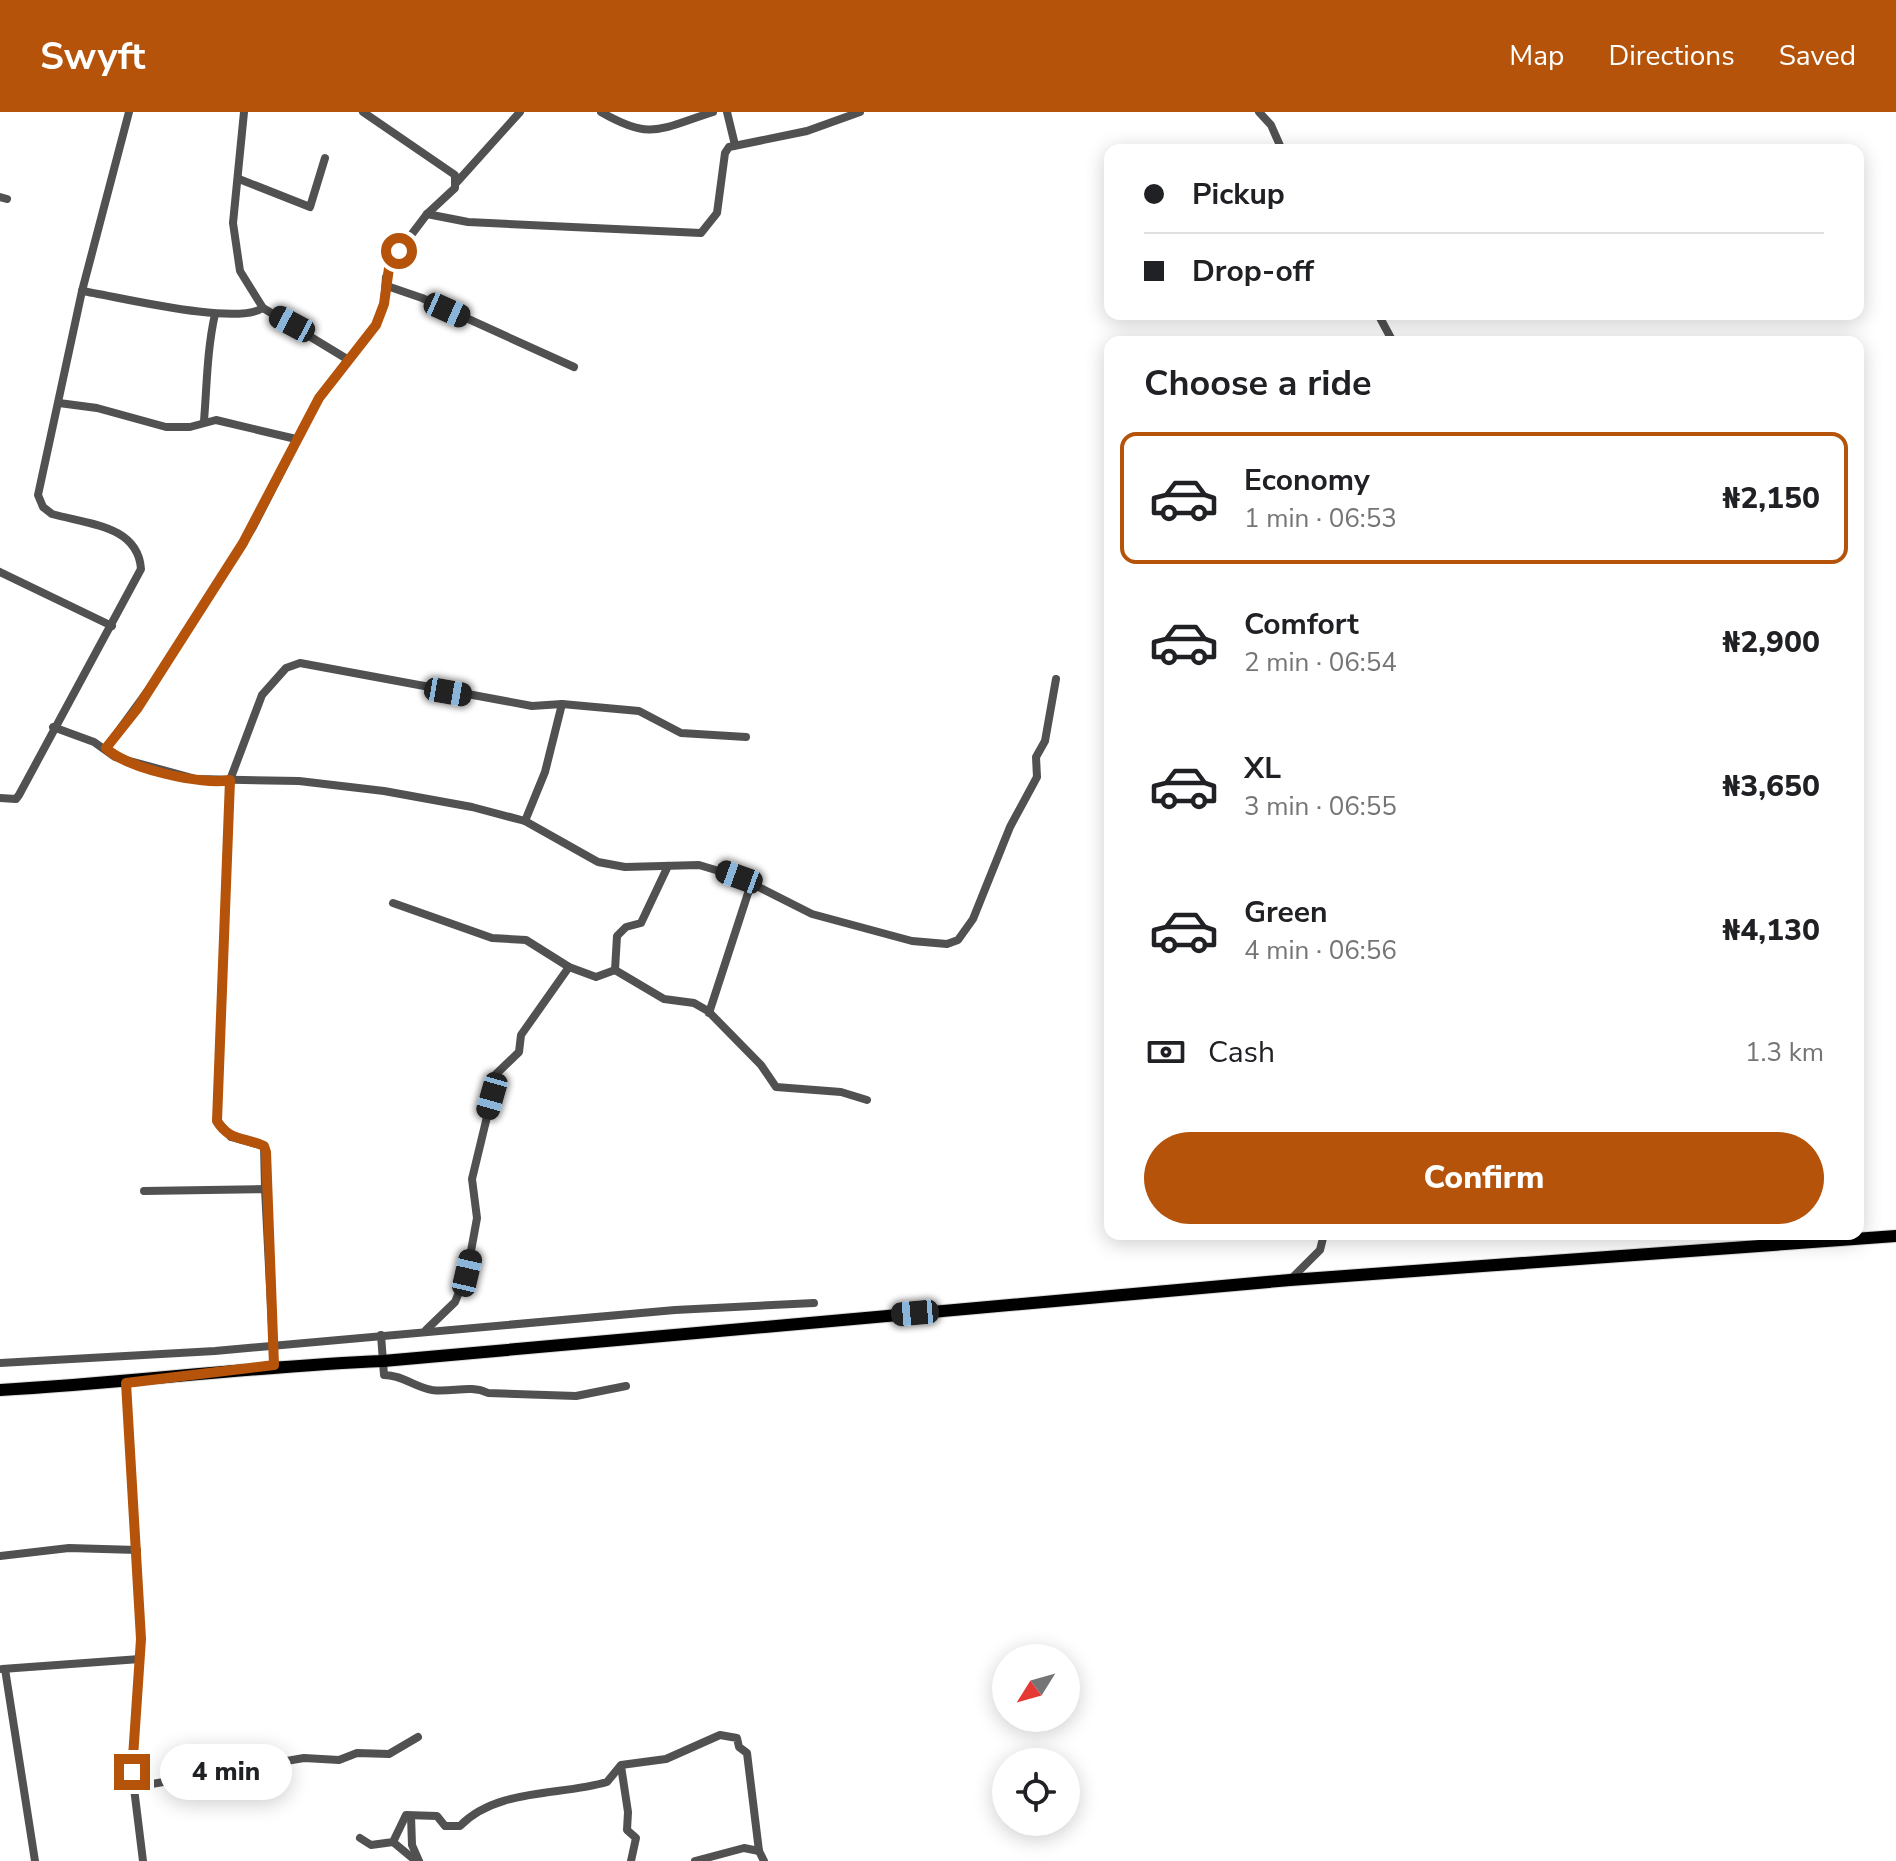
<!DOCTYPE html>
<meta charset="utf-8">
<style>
:root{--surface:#fff;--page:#f6f6f6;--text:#202124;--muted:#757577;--line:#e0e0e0;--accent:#b45309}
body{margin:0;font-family:"Nunito Sans",sans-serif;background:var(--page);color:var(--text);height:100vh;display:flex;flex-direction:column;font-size:30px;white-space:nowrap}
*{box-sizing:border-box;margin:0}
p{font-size:26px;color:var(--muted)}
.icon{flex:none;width:44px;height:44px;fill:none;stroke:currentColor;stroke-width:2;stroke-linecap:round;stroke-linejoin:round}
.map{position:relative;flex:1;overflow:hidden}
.panel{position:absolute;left:1104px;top:224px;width:760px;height:904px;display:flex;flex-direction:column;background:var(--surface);border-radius:16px;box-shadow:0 4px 20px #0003}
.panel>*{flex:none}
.banner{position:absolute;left:1104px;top:32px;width:760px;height:176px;border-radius:16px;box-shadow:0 4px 20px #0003;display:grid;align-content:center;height:176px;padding:0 40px;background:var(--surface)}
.needle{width:52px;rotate:233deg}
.buttons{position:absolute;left:992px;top:1532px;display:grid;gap:16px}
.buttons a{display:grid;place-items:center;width:88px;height:88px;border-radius:50%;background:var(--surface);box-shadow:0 4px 20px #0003;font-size:40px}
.end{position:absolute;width:36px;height:36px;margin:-18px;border:10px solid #b45309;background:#fff;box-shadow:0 0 0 4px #fff}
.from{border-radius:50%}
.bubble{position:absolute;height:56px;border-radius:28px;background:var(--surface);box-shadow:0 4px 20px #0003;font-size:26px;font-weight:800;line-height:56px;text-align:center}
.car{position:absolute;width:24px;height:48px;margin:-24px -12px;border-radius:10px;box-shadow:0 0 6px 2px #0007;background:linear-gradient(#222 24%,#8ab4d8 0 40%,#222 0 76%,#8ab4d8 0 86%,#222 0)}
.banner b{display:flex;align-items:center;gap:28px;height:76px;font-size:30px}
.banner b+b{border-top:2px solid var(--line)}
.banner i{width:20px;height:20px;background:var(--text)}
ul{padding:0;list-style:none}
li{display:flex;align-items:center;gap:24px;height:132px;margin:0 16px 12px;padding:0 24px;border:4px solid transparent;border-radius:16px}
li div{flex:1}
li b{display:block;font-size:30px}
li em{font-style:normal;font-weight:800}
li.selected{border-color:var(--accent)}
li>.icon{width:72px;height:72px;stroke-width:1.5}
h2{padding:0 40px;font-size:36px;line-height:96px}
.pay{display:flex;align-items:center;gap:20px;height:88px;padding:0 40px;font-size:30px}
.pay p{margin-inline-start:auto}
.action{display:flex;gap:16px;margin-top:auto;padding:16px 40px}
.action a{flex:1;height:92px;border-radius:48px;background:var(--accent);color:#fff;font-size:32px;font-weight:800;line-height:92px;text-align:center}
header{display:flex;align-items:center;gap:48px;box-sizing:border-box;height:112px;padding:0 40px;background:var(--accent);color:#fff}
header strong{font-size:38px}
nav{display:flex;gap:44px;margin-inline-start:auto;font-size:28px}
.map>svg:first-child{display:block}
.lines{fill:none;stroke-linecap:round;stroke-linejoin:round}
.primary-casing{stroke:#dbdbdb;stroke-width:14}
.minor{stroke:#515151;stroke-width:8}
.primary{stroke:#000;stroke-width:12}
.route{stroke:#b45309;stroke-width:10}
</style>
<header>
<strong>Swyft</strong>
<nav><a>Map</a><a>Directions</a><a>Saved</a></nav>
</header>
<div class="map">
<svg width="1896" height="1749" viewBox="0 0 1896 1749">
<rect width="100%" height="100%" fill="#fff"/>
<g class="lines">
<g class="primary-casing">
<path id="primary" d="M0,1278C128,1271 255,1254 383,1249L1290,1168L1896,1124"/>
</g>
<g class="minor">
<polyline points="244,0 233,111 240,159 263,196 347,247"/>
<path d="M601,0C651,29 660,17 713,0"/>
<polyline points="727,0 735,33"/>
<polyline points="1259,0 1271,13 1282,38"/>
<polyline points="239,67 310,95 325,46"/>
<polyline points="457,70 520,0"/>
<polyline points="0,85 7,87"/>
<polyline points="427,102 468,110 701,121 717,101 725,41 729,35 807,19 860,0"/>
<polyline points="387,174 422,186 574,255"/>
<path d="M82,179C120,185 235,214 263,196"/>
<polyline points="1378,202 1393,230"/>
<polyline points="59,291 97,296 166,315 190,315 216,308 296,327"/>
<path d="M204,309C207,272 207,238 215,202"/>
<polyline points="0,460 112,514"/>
<polyline points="53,615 94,630 115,645 196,667 299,669 384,679 472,695 525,709 598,750 625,755 699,753 739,765 812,802 912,829 947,832 958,828 973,807 1010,715 1037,665 1036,645 1045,629 1056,567"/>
<polyline points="106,636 154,570 253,415 319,286 376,213 384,192 386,165 399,139 427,102 455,76 455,63 363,0"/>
<path d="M0,686L16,687L19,683L141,457C138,413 87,412 52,402L43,395L38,383L82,179L129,0"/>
<polyline points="525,709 545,660 562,592"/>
<polyline points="393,791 492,826 526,828 569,855 596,865 615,858 617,824 626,815 641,811 668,754"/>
<polyline points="615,858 664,887 694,891 708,899 761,953 776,975 841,980 867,988"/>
<polyline points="709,901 751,772"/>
<polyline points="265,1077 264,1034 231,1025 217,1009 230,668 262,583 286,556 300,551 532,594 562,592 639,599 681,621 746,625"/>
<polyline points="144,1079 265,1077 274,1253"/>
<polyline points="1290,1168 1320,1138 1324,1122"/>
<polyline points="426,1218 455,1190 467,1161 477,1106 472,1067 492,984 492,966 519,940 521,923 569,855"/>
<path d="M381,1223L384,1263C402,1263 415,1275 432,1278C452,1281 470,1272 488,1281L576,1284L626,1274"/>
<polyline points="0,1251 215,1239 675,1198 814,1191"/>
<polyline points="126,1271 141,1527 132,1660 143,1749"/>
<polyline points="0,1444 69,1436 137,1438"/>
<polyline points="2,1557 140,1547"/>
<polyline points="5,1557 35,1749"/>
<polyline points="621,1654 628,1700 627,1718 636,1726 631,1749"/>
<polyline points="134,1675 304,1646 339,1648 357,1641 389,1642 418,1625"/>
<polyline points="411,1704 412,1733 419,1749"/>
<path d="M360,1726L371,1733L393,1730L406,1703L437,1704L445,1714H460C497,1676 560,1684 607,1670L621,1653L666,1647L720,1623L737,1626L739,1635L747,1641L759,1739L764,1749"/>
<polyline points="393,1730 416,1749"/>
<polyline points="695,1749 744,1736 759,1739"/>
</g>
<use href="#primary" class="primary"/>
</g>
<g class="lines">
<path class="route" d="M132,1660L141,1527L126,1271L274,1253L266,1040L264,1034C244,1025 229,1029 217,1009L230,668C203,674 125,656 106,636L137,597L243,431L319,286L376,213L384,192L389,156L399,139"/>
</g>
</svg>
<div class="buttons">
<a><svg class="needle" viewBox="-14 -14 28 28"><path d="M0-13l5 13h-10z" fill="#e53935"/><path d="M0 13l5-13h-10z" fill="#757577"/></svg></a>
<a><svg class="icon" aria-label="locate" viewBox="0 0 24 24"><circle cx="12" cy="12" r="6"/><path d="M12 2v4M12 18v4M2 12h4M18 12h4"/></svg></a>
</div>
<i class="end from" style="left:399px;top:139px"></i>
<i class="end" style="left:132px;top:1660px"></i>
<div class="bubble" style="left:160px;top:1632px;width:132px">4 min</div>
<i class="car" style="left:447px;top:198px;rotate:114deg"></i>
<i class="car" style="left:292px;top:212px;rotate:298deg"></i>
<i class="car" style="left:448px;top:580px;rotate:100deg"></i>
<i class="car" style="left:739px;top:765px;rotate:290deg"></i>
<i class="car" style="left:492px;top:984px;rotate:196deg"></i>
<i class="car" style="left:467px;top:1161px;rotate:13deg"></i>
<i class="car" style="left:915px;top:1201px;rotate:265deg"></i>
<div class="banner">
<b><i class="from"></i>Pickup</b>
<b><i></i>Drop-off</b>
</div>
<section class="panel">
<h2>Choose a ride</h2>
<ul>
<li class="selected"><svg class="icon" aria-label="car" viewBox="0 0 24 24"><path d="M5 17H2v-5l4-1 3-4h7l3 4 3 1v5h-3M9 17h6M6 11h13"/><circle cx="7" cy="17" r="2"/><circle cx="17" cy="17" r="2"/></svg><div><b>Economy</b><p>1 min · 06:53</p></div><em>₦2,150</em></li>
<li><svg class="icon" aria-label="car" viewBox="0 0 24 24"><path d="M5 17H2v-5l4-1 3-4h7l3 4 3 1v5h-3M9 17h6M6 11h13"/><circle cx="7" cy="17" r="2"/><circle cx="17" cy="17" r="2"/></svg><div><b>Comfort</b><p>2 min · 06:54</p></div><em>₦2,900</em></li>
<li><svg class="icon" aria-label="car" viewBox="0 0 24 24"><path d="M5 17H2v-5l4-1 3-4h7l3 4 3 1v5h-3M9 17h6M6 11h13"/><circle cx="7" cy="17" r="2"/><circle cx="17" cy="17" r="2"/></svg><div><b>XL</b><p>3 min · 06:55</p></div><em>₦3,650</em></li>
<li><svg class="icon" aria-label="car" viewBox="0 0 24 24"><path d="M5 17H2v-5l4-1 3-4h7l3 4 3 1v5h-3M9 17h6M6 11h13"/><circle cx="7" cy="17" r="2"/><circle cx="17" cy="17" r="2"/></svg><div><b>Green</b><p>4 min · 06:56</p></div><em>₦4,130</em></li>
</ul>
<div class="pay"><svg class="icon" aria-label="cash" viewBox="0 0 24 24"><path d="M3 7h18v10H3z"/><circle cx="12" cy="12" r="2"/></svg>Cash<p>1.3 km</p></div>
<div class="action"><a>Confirm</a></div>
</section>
</div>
